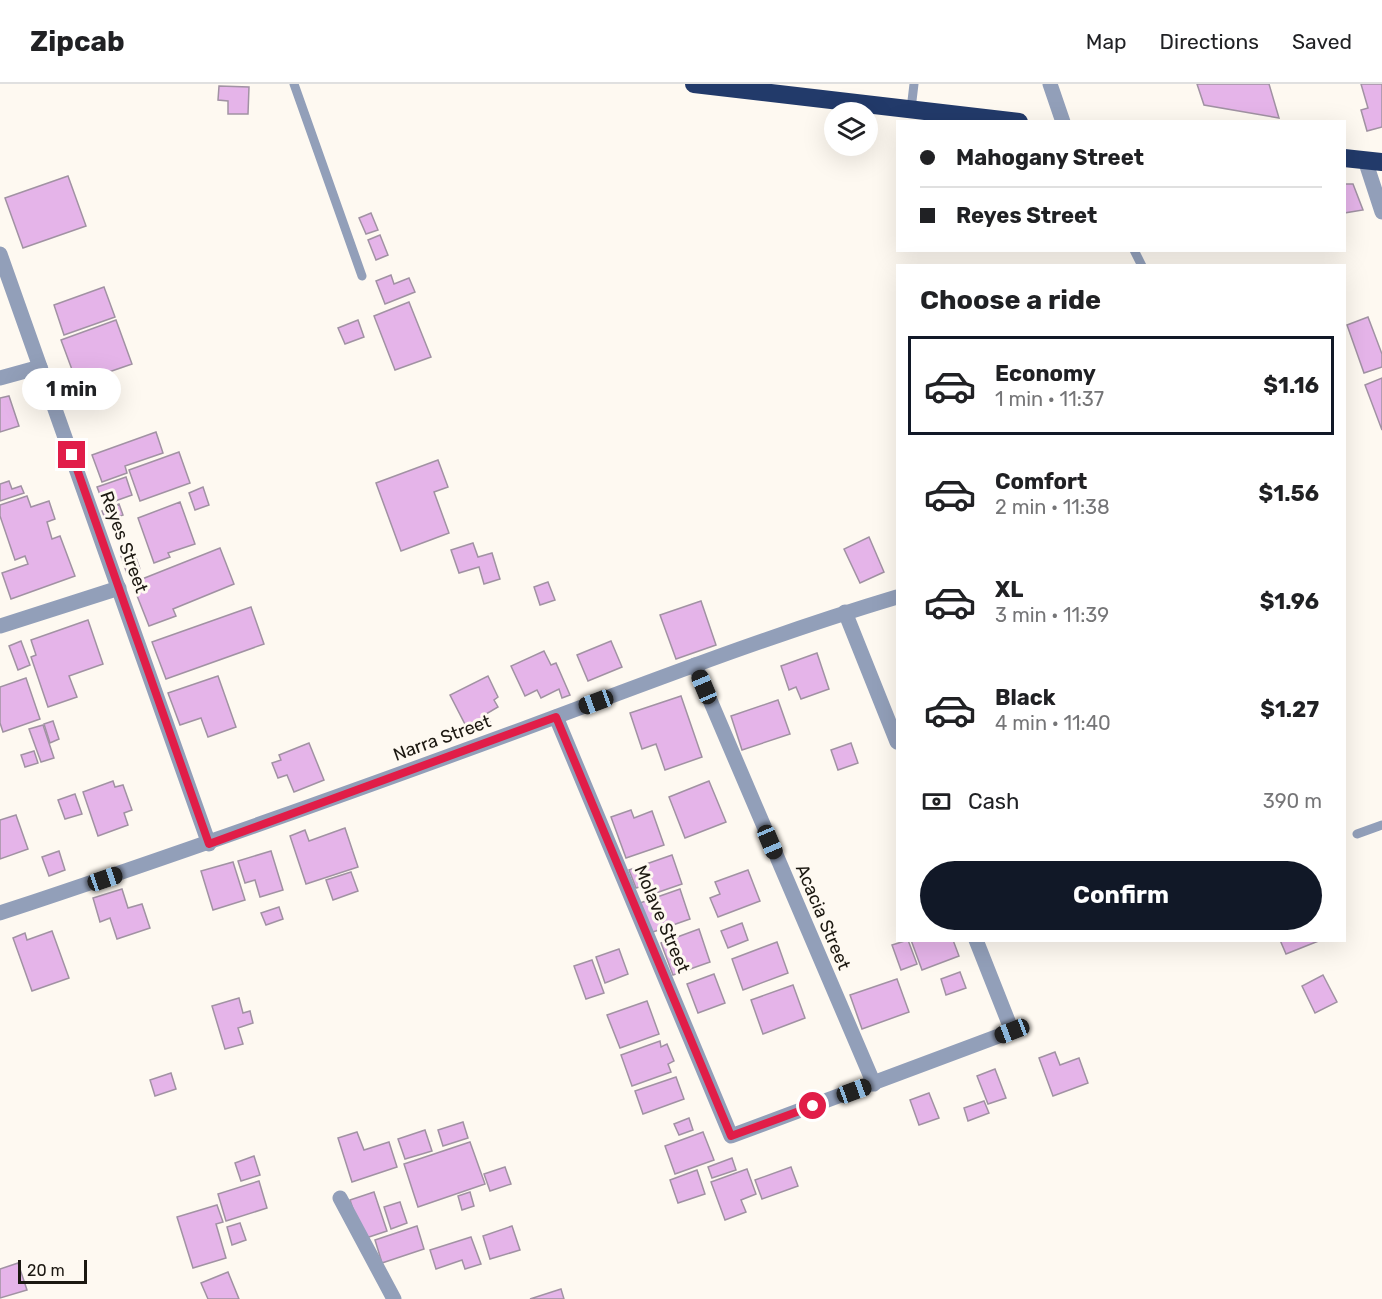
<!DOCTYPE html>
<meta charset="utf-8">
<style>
:root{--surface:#fff;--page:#f2f2f2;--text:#202124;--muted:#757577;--line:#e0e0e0;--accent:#111827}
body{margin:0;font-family:Rubik,sans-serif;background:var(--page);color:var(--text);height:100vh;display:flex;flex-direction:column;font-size:22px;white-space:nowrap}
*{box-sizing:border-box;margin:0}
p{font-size:20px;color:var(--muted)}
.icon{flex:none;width:33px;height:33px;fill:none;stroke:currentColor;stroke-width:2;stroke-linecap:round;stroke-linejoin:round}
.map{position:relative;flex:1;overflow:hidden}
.panel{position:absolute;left:896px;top:180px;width:450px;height:678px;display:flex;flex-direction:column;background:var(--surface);border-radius:0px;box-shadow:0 6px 24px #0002}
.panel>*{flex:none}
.guide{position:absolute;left:896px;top:36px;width:450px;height:132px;border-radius:0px;box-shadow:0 6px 24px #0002;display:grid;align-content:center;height:132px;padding:0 24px;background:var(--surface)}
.controls{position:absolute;left:824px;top:18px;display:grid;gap:12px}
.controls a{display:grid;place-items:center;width:54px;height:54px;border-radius:50%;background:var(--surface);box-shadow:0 6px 24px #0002;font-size:30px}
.scale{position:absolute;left:18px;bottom:15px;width:69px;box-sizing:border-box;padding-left:6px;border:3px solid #1c1811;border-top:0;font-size:16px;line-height:21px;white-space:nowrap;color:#1c1811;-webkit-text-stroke:4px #fef9f1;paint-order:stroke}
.end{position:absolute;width:27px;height:27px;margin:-14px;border:8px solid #e11d48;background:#fff;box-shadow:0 0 0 3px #fff}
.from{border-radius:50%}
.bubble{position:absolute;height:42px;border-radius:21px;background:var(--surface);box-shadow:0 6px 24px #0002;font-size:20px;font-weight:700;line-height:42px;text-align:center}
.car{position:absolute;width:18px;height:36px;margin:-18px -9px;border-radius:8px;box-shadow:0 0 4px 2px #0007;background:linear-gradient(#222 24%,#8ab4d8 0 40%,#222 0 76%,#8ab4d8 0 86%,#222 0)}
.guide b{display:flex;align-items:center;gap:21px;height:57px;font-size:22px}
.guide b+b{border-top:2px solid var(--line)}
.guide i{width:15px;height:15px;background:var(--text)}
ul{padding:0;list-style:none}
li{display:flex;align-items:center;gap:18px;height:99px;margin:0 12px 9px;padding:0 12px;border:3px solid transparent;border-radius:0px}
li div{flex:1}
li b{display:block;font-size:22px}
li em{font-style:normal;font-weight:700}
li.selected{border-color:var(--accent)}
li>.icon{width:54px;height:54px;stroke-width:1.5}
h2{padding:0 24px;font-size:27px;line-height:72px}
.pay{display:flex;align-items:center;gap:15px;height:66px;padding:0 24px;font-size:22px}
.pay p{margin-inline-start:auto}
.button{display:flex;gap:12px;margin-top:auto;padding:12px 24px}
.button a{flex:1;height:69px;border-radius:36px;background:var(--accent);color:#fff;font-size:24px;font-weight:700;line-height:69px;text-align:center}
header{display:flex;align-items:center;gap:36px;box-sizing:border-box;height:84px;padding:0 30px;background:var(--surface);border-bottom:2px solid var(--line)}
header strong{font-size:28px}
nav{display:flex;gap:33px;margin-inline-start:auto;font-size:21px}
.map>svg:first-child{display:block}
.building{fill:#e5b4e9;stroke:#a192a3;stroke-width:1.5}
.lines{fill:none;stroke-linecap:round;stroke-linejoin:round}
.lane{stroke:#929fb9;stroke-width:9}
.street{stroke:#929fb9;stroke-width:15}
.highway{stroke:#223a6a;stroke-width:18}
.route{stroke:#e11d48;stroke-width:8}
.labels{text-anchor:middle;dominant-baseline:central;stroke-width:6;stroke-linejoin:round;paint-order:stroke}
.street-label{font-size:18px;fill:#1c1811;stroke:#fef9f1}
</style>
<header>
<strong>Zipcab</strong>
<nav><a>Map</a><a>Directions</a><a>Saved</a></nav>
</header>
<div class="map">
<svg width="1382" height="1215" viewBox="0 0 1382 1215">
<rect width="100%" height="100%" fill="#fef9f1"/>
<g class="building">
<polygon points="1197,0 1269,0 1279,34 1204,21"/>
<polygon points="1361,0 1382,0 1382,43 1367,47 1361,26 1368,24"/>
<polygon points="219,2 249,3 248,30 228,30 228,17 218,16"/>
<polygon points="68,92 86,142 23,164 5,114"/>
<polygon points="1344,100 1353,100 1363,126 1344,129"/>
<polygon points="371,129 378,146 366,150 359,134"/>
<polygon points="380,151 388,171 376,176 368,156"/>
<polygon points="391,191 394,200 409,194 415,208 385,220 376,197"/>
<polygon points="104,203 115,233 64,251 54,221"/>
<polygon points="409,218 431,273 395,286 374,232"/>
<polygon points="1368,233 1382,270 1382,283 1364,289 1347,241"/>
<polygon points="116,236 132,280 77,299 61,256"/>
<polygon points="358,236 364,253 345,260 338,244"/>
<polygon points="1382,294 1382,346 1365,301"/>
<polygon points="107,297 114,316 89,324 82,305"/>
<polygon points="9,312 19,342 0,348 0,314"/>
<polygon points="156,348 163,369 125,382 127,389 102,398 92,371"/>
<polygon points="179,368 190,399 140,417 129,386"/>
<polygon points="438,376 448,403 434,408 449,449 401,467 376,399"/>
<polygon points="126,393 132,411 104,421 97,403"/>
<polygon points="9,397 12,405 21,402 24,409 0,417 0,400"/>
<polygon points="203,403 209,421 195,426 189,409"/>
<polygon points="27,412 31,423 49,417 55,435 47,438 52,455 60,452 75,492 11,515 2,489 28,480 25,472 15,476 0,432 0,421"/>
<polygon points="180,418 195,460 168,469 170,473 154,479 138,434"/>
<polygon points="119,420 123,431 106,437 102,427"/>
<polygon points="869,453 884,488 860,499 844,465"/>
<polygon points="473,459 478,473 492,469 500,495 484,500 479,483 459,489 451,466"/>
<polygon points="220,464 234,500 173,525 176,532 149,542 132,499"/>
<polygon points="134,468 140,485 127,490 121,472"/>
<polygon points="548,498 555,516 540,521 534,503"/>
<polygon points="701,517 716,561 676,575 660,531"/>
<polygon points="251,523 264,560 166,595 152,558"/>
<polygon points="88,536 103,580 69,592 77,613 48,623 31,573 36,571 31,556"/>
<polygon points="21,557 30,581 18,586 9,562"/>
<polygon points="611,557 622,583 588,597 577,571"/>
<polygon points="544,567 551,581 556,579 570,611 562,614 559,605 541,614 537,606 525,612 511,582"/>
<polygon points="817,569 829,605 801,615 796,603 789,606 781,582"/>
<polygon points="218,592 236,643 208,653 201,634 180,641 168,609"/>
<polygon points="488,592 498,613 494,616 498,623 486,630 490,638 469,648 450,611"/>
<polygon points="26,594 40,635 3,648 0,639 0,603"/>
<polygon points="681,612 702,673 665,686 656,660 642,665 630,629"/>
<polygon points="778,616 790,650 742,666 731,632"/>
<polygon points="53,637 59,655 50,659 44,640"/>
<polygon points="43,641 54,674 41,678 29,645"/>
<polygon points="309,659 324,696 294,708 287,691 278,694 272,679 281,676 279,671"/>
<polygon points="851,659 858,679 838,686 831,666"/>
<polygon points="34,667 38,679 25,683 21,671"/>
<polygon points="113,697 115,703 123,701 132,726 124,729 128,741 98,752 83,708"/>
<polygon points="709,697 726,738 685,754 669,713"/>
<polygon points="75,710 82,730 65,735 58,716"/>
<polygon points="631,726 634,734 652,727 664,761 626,774 611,733"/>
<polygon points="16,731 28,765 0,775 0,736"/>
<polygon points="345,744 358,783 306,800 290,752 305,746 309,757"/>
<polygon points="59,767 65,786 49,792 42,773"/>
<polygon points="271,767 283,806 260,813 255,796 245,799 238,777"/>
<polygon points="672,771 682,800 650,811 646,801 636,804 629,786"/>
<polygon points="233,778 245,816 213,826 201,787"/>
<polygon points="748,786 760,817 718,833 710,814 720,810 715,798"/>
<polygon points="351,788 358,807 333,816 326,796"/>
<polygon points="122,805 128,824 142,820 150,844 117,855 110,834 100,838 93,814"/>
<polygon points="680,805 690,835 650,849 640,819"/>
<polygon points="279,823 283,835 266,841 261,829"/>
<polygon points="742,839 748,856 728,864 721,847"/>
<polygon points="699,845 710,878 673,891 661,859"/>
<polygon points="52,847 69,894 32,907 13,854 25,849 27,856"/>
<polygon points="908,856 917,880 901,886 892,861"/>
<polygon points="911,856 953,856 959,872 922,886"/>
<polygon points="1280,856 1321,856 1286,870"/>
<polygon points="777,858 788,889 743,906 732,875"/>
<polygon points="619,865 628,890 605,899 596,873"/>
<polygon points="592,876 604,909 586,915 574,882"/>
<polygon points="960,888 966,904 946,911 941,895"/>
<polygon points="714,890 725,919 698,929 687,900"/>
<polygon points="1323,891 1337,918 1315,929 1302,902"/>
<polygon points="897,895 909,928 862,945 850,911"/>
<polygon points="793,901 805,934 763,950 751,916"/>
<polygon points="239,914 243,929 250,927 253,939 238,944 243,960 225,965 212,922"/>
<polygon points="647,917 659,950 620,964 607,931"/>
<polygon points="660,957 661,963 667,960 674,977 668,980 671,988 632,1002 621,971"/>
<polygon points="1055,968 1060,981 1079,974 1088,999 1053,1012 1039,974"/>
<polygon points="995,985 1006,1014 988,1020 977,992"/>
<polygon points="171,989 176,1005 155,1012 150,996"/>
<polygon points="676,993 684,1015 643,1030 635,1007"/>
<polygon points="929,1009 939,1034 919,1041 910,1016"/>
<polygon points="984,1017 989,1029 968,1037 964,1024"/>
<polygon points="689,1034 693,1046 679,1051 674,1040"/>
<polygon points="463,1038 468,1054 443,1062 438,1046"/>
<polygon points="425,1046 432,1067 405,1075 398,1055"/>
<polygon points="357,1048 364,1066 389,1058 397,1083 352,1098 338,1054"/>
<polygon points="703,1048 714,1076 675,1090 665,1062"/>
<polygon points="470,1058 485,1100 418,1123 404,1080"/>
<polygon points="254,1072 260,1091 241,1097 235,1079"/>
<polygon points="732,1074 736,1086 712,1094 708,1083"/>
<polygon points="505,1083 511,1100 490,1107 484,1090"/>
<polygon points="791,1083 798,1102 762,1115 755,1096"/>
<polygon points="747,1085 756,1110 741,1116 746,1128 725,1136 711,1098"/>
<polygon points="697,1086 705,1110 678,1119 670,1096"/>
<polygon points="259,1097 267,1124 226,1137 218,1110"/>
<polygon points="374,1108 387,1147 363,1155 350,1116"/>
<polygon points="470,1108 474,1122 462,1126 458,1112"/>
<polygon points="400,1118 407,1139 391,1145 384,1123"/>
<polygon points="217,1121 223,1138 216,1140 226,1174 193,1184 177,1133"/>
<polygon points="240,1139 246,1156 232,1161 227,1143"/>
<polygon points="417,1142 424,1165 382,1179 375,1156"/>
<polygon points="512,1142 520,1166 490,1175 483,1152"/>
<polygon points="471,1153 481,1180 465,1185 462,1176 436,1185 430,1166"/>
<polygon points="18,1179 27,1206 0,1214 0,1185"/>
<polygon points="228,1188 239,1215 208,1215 201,1199"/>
<polygon points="561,1205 564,1215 530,1215"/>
</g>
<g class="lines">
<g class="lane">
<polyline points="294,0 362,192"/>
<polyline points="911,25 914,0"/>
<polyline points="1134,166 1142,182"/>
<polyline points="1357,750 1382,741"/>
</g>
<g class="street">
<polyline points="1050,0 1063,38"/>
<polyline points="1365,76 1382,128"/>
<polyline points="0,170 209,760"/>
<polyline points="0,294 40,283"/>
<polyline points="845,528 897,658"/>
<polyline points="0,542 119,504"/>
<polyline points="695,581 874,1000"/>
<polyline points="556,633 731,1052 1012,947 976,856"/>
<path d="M0,829C176,771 349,709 523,645C647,599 770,551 897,513"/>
<polyline points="340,1114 394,1215"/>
</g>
<g class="highway">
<polyline points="694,0 1019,38"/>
<polyline points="1344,74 1382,78"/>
</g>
</g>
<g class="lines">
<polyline class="route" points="72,371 209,760 556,633 731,1052 813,1022"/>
</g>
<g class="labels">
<g class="street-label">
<text transform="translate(124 458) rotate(70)">Reyes Street</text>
<text transform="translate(442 654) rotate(-20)">Narra Street</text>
<text transform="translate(823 833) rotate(67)">Acacia Street</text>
<text transform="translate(662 835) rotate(67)">Molave Street</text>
</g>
</g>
</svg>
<div class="controls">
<a><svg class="icon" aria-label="layers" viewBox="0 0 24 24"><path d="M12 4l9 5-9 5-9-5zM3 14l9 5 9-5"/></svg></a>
</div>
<div class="scale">20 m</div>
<i class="end from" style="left:813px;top:1022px"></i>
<i class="end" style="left:72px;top:371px"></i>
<div class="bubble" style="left:22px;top:284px;width:99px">1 min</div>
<i class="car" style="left:704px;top:603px;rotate:337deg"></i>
<i class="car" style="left:596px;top:618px;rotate:250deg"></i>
<i class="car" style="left:770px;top:758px;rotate:157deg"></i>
<i class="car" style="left:105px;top:795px;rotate:71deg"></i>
<i class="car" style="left:1012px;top:947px;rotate:249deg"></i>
<i class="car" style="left:854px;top:1007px;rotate:70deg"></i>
<div class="guide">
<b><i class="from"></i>Mahogany Street</b>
<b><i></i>Reyes Street</b>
</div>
<section class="panel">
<h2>Choose a ride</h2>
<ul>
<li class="selected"><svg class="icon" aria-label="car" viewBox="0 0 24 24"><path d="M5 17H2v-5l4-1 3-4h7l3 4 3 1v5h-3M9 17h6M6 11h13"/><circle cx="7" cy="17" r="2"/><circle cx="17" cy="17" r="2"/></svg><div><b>Economy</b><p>1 min · 11:37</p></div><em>$1.16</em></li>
<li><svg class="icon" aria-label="car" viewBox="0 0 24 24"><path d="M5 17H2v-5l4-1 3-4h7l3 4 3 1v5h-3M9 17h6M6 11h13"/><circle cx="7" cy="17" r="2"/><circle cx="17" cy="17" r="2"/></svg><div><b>Comfort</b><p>2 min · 11:38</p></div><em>$1.56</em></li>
<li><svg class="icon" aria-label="car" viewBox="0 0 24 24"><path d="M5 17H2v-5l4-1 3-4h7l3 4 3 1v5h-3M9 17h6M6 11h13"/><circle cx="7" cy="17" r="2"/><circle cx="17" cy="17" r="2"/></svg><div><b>XL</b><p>3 min · 11:39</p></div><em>$1.96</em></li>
<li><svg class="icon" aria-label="car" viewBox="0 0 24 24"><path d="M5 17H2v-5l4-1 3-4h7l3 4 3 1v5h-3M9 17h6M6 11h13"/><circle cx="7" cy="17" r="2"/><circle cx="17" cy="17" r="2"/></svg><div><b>Black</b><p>4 min · 11:40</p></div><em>$1.27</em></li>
</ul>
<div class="pay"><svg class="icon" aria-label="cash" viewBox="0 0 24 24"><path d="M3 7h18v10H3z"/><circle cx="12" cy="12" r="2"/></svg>Cash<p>390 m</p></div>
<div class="button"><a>Confirm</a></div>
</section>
</div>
